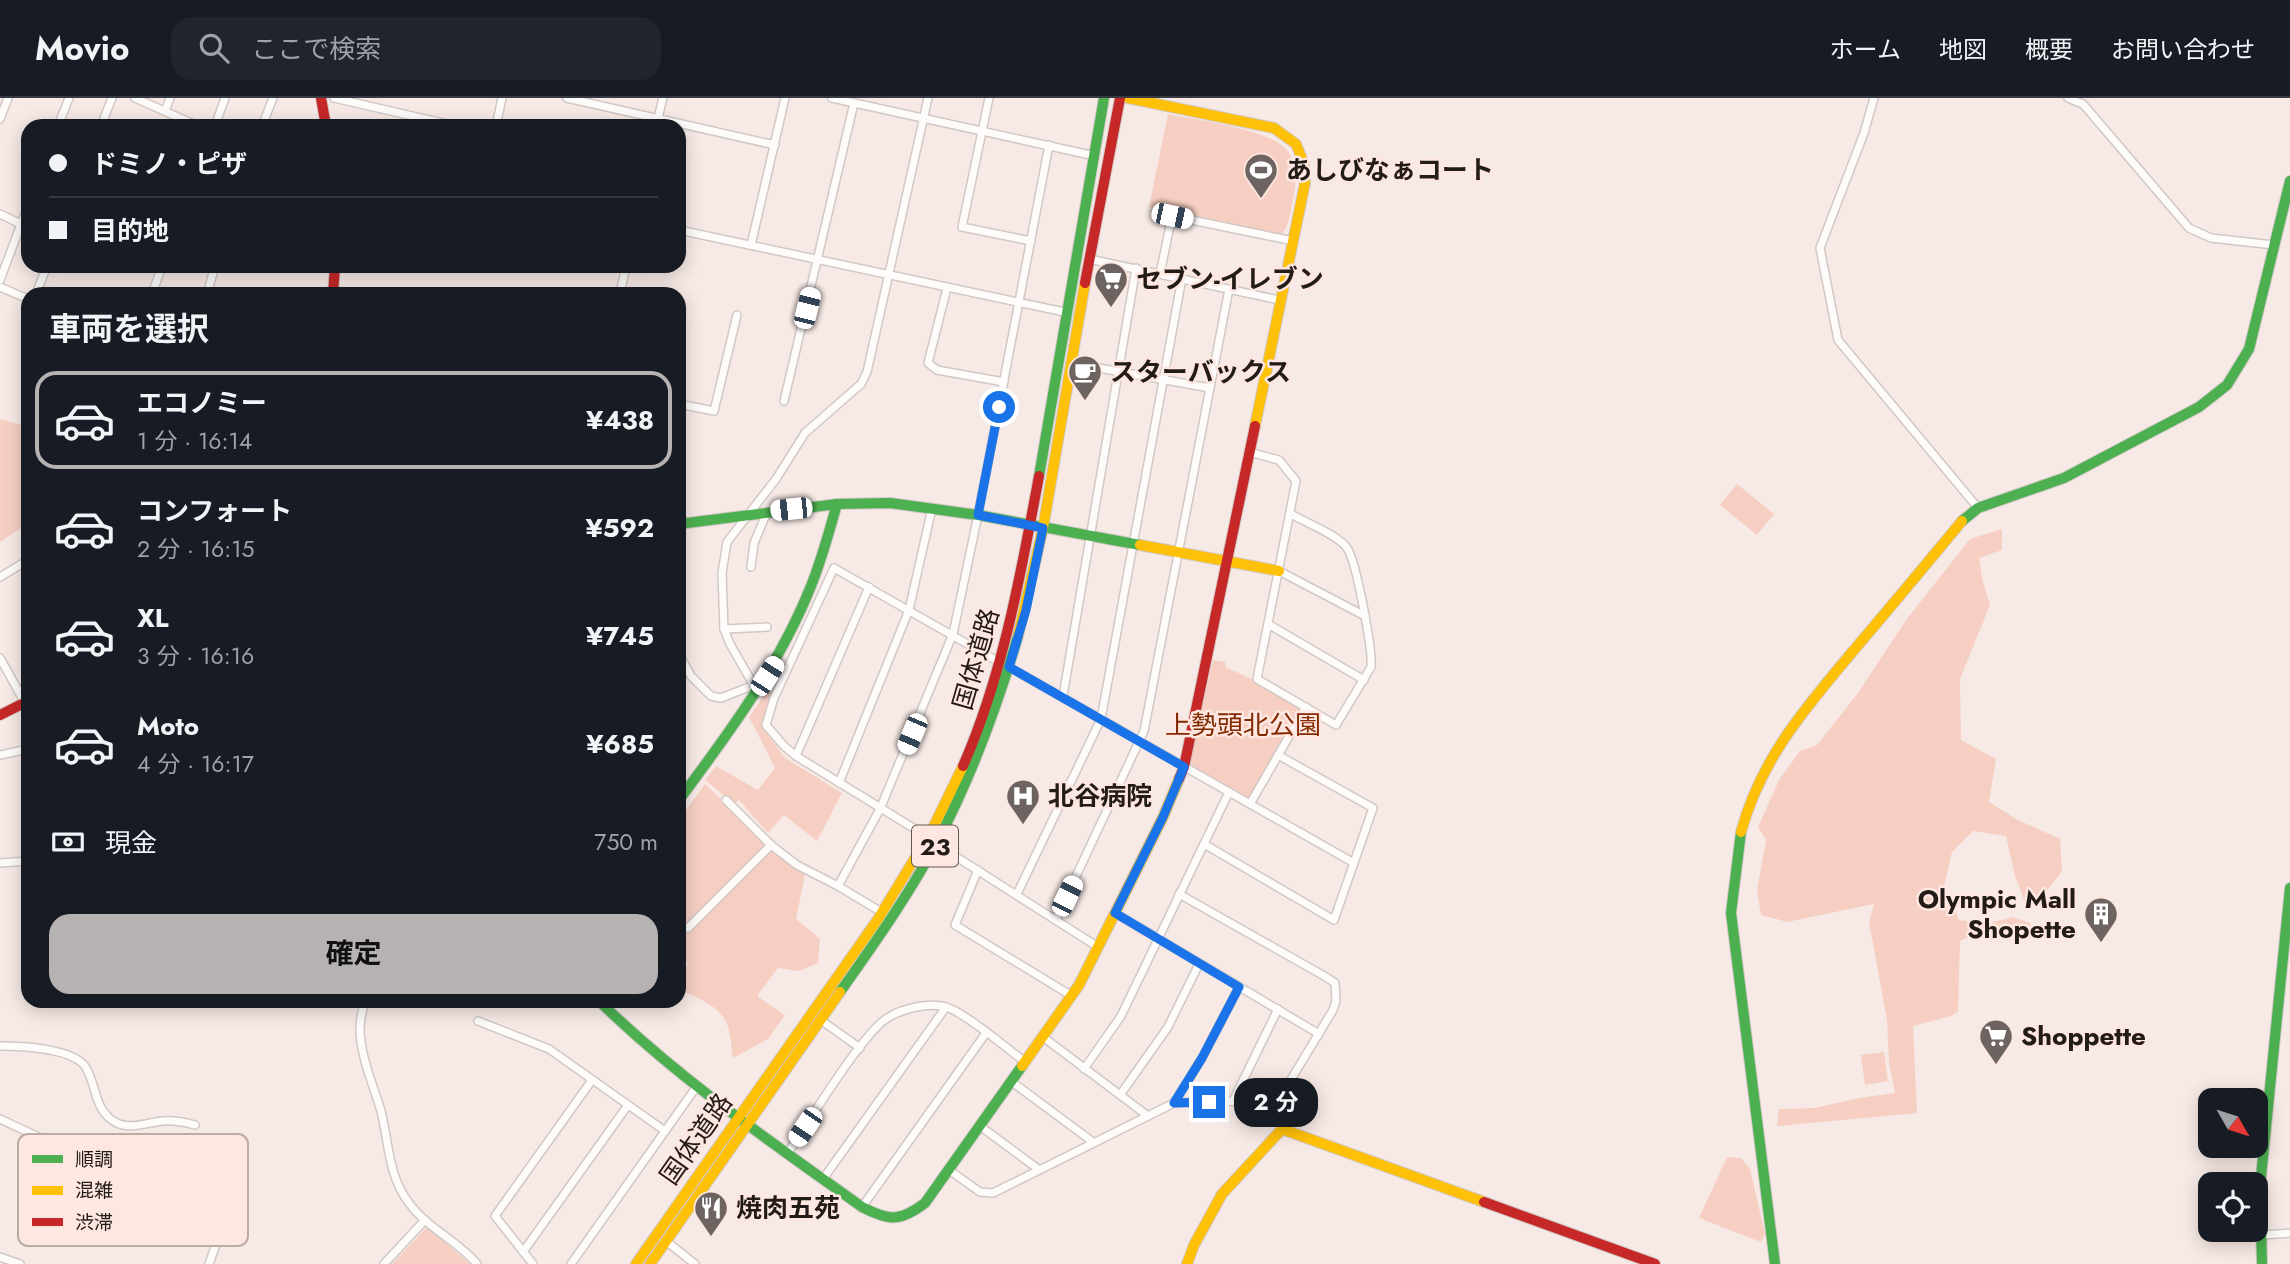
<!DOCTYPE html>
<html lang="ja">
<meta charset="utf-8">
<style>
:root{--surface:#171b24;--page:#20242c;--text:#f1f3f6;--muted:#9ea1a6;--line:#363941;--accent:#b6b2b2}
body{margin:0;font-family:Jost,"Noto Sans JP",sans-serif;background:var(--page);color:var(--text);height:100vh;display:flex;flex-direction:column;font-size:26px;white-space:nowrap}
*{box-sizing:border-box;margin:0}
p{font-size:23px;color:var(--muted)}
.icon{flex:none;width:38px;height:38px;fill:none;stroke:currentColor;stroke-width:2;stroke-linecap:round;stroke-linejoin:round}
.map{position:relative;flex:1;overflow:hidden}
.panel{position:absolute;left:21px;top:189px;width:665px;height:721px;display:flex;flex-direction:column;background:var(--surface);border-radius:21px;box-shadow:0 4px 18px #0003}
.panel>*{flex:none}
.banner{position:absolute;left:21px;top:21px;width:665px;height:154px;border-radius:21px;box-shadow:0 4px 18px #0003;display:grid;align-content:center;height:154px;padding:0 28px;background:var(--surface)}
.needle{width:46px;rotate:129deg}
.buttons{position:absolute;left:2198px;top:990px;display:grid;gap:14px}
.buttons a{display:grid;place-items:center;width:70px;height:70px;border-radius:14px;background:var(--surface);box-shadow:0 4px 18px #0003;font-size:35px}
.end{position:absolute;width:32px;height:32px;margin:-16px;border:9px solid #1a73e8;background:#fff;box-shadow:0 0 0 4px #fff}
.from{border-radius:50%}
.bubble{position:absolute;height:49px;border-radius:21px;background:var(--surface);box-shadow:0 4px 18px #0003;font-size:23px;font-weight:700;line-height:49px;text-align:center}
.car{position:absolute;width:21px;height:42px;margin:-21px -10px;border-radius:9px;box-shadow:0 0 5px 2px #0007;background:linear-gradient(#fff 24%,#345 0 40%,#fff 0 76%,#345 0 86%,#fff 0)}
.banner b{display:flex;align-items:center;gap:24px;height:66px;font-size:26px}
.banner b+b{border-top:2px solid var(--line)}
.banner i{width:18px;height:18px;background:var(--text)}
ul{padding:0;list-style:none}
li{display:flex;align-items:center;gap:21px;height:98px;margin:0 14px 10px;padding:0 14px;border:4px solid transparent;border-radius:21px}
li div{flex:1}
li b{display:block;font-size:26px}
li em{font-style:normal;font-weight:700}
li.current{border-color:var(--accent)}
li>.icon{width:63px;height:63px;stroke-width:1.5}
h2{padding:0 28px;font-size:32px;line-height:84px}
.pay{display:flex;align-items:center;gap:18px;height:77px;padding:0 28px;font-size:26px}
.pay p{margin-inline-start:auto}
.cta{display:flex;gap:14px;margin-top:auto;padding:14px 28px}
.cta a{flex:1;height:80px;border-radius:21px;background:var(--accent);color:#111;font-size:28px;font-weight:700;line-height:80px;text-align:center}
header{display:flex;align-items:center;gap:42px;box-sizing:border-box;height:98px;padding:0 35px;background:var(--surface);border-bottom:2px solid var(--line)}
header strong{font-size:33px}
nav{display:flex;gap:38px;margin-inline-start:auto;font-size:24px}
.search{width:490px;height:63px;background:var(--page);display:flex;align-items:center;gap:18px;box-sizing:border-box;padding:0 24px;border-radius:21px;color:var(--muted);font-size:26px}
.map>svg:first-child{display:block}
.green{fill:#f6cfc2}
.lines{fill:none;stroke-linecap:round;stroke-linejoin:round}
.street-casing{stroke:#d1c8c5;stroke-width:10}
.fast-casing{stroke:#d1c8c5;stroke-width:12}
.slow-casing{stroke:#d1c8c5;stroke-width:12}
.jam-casing{stroke:#d1c8c5;stroke-width:12}
.street{stroke:#fefcfb;stroke-width:7}
.fast{stroke:#4caf50;stroke-width:10}
.slow{stroke:#ffc107;stroke-width:10}
.jam{stroke:#c62828;stroke-width:10}
.route{stroke:#1a73e8;stroke-width:9}
.labels{text-anchor:middle;dominant-baseline:central;stroke-width:5;stroke-linejoin:round;paint-order:stroke}
.shield{fill:#fde7e0;stroke:#645854;stroke-width:2}
.shield-label{font-size:24px;font-weight:bold;fill:#231b18}
.poi-label{font-size:26px;font-weight:bold;fill:#231b18;stroke:#fde7e0;text-anchor:start}
.street-label{font-size:26px;fill:#231b18;stroke:#fde7e0}
.park-label{font-size:26px;fill:#822900;stroke:#fde7e0}
.key{fill:#fde7e0;stroke:#bcaaa4;stroke-width:2}
.key-label{font-size:19px;fill:#231b18}
</style>
<header>
<strong>Movio</strong>
<div class="search"><svg class="icon" aria-label="search" viewBox="0 0 24 24"><circle cx="10" cy="10" r="6"/><path d="M15 15l6 6"/></svg>ここで検索</div>
<nav><a>ホーム</a><a>地図</a><a>概要</a><a>お問い合わせ</a></nav>
</header>
<div class="map">
<svg width="2290" height="1166" viewBox="0 0 2290 1166">
<rect width="100%" height="100%" fill="#f7eae6"/>
<g class="green">
<path d="M1168,16C1196,22 1268,31 1286,51C1297,63 1297,82 1294,97C1291,110 1290,128 1281,137L1149,109Z"/>
<polygon points="0,321 28,329 28,425 0,444"/>
<polygon points="1737,386 1774,416 1757,437 1720,407"/>
<polygon points="2002,431 2002,452 1979,460 1982,481 1990,507 1960,581 1961,642 1996,661 1989,704 2018,722 2060,741 2062,773 2043,798 2028,812 2015,778 2006,738 1973,733 1952,754 1944,788 1959,822 1986,826 2013,819 2030,825 2031,832 1980,834 1960,843 1958,914 1951,918 1913,928 1917,1015 1777,1028 1779,1011 1815,1010 1859,1000 1895,995 1889,964 1887,922 1869,824 1874,806 1787,824 1761,817 1757,792 1766,742 1758,729 1779,682 1800,653 1817,647 1858,595 1906,522 1970,441"/>
<polygon points="1213,562 1225,564 1225,569 1254,582 1302,610 1249,703 1192,670 1190,663"/>
<polygon points="768,592 772,596 761,628 785,660 842,695 817,743 784,717 768,735 739,702 734,706 705,682 716,668 758,692 775,670 749,619"/>
<path d="M705,686L787,764L805,777L796,821L820,841L818,865L799,873L778,870L757,898L785,917L768,941L733,960C731,948 731,932 725,922C717,907 694,898 679,892V874L688,866L679,851V796L684,768L679,763V722Z"/>
<polygon points="1884,954 1888,983 1865,987 1861,957"/>
<polygon points="1727,1059 1741,1060 1750,1071 1765,1136 1761,1144 1699,1120"/>
<polygon points="427,1129 470,1166 392,1166"/>
</g>
<g class="lines">
<g class="street-casing">
<g id="street">
<polyline points="135,0 198,28"/>
<polyline points="334,0 456,28"/>
<polyline points="567,0 775,47"/>
<polyline points="832,0 1095,58"/>
<polyline points="989,0 962,129 1031,143"/>
<polyline points="1874,0 1864,35 1820,150 1838,242 1978,410"/>
<polyline points="2068,0 2083,6 2189,130 2211,140 2274,147"/>
<polyline points="165,13 170,0"/>
<polyline points="0,21 8,0"/>
<polyline points="58,28 69,0"/>
<polyline points="101,28 112,0"/>
<polyline points="215,28 225,0"/>
<polyline points="262,28 273,0"/>
<polyline points="496,28 502,0"/>
<polyline points="656,28 663,0"/>
<polyline points="0,116 21,126"/>
<polyline points="679,132 1069,215"/>
<polyline points="751,147 785,0"/>
<polyline points="1089,161 1279,202"/>
<polyline points="1160,176 1172,118 1293,143"/>
<polyline points="0,182 28,108"/>
<polyline points="0,189 28,201"/>
<polyline points="947,190 928,265 937,272 1004,284"/>
<polyline points="36,196 47,168"/>
<polyline points="152,196 162,168"/>
<polyline points="207,196 215,168"/>
<polyline points="620,196 626,168"/>
<polyline points="1071,265 1210,290"/>
<polyline points="784,303 854,5"/>
<polyline points="679,306 714,313 737,217"/>
<path d="M1249,354L1279,362L1296,383L1257,581L1336,627L1371,569C1373,553 1356,462 1347,450C1338,437 1306,425 1291,416"/>
<polyline points="751,469 754,445 767,414"/>
<polyline points="1279,473 1365,518"/>
<polyline points="0,479 28,462"/>
<polyline points="1268,526 1364,582"/>
<polyline points="724,531 767,529"/>
<polyline points="679,556 691,578 711,598 721,600 754,587"/>
<polyline points="0,560 25,605"/>
<polyline points="1009,569 1354,765"/>
<polyline points="757,593 730,546 724,531 722,475 727,444 776,381 805,335 861,286 867,274 928,0"/>
<polyline points="21,597 28,581"/>
<polyline points="1063,598 1136,170"/>
<polyline points="0,657 28,651"/>
<polyline points="796,658 869,489"/>
<polyline points="839,685 909,512 932,410"/>
<polyline points="726,702 771,747 797,767 838,788 883,815"/>
<polyline points="1250,706 1306,609"/>
<polyline points="928,739 796,658 784,648 766,627 774,600 834,470 999,564"/>
<polyline points="936,746 1098,849"/>
<polyline points="1204,746 1334,822 1373,710 1278,657"/>
<polyline points="0,765 28,763"/>
<polyline points="978,772 955,827 1072,898"/>
<polyline points="838,788 880,711 953,536 978,417 1049,47"/>
<polyline points="1017,796 1101,621 1182,180"/>
<polyline points="1115,815 1319,936"/>
<polyline points="1056,821 1144,633 1229,191"/>
<polyline points="688,830 771,747"/>
<path d="M364,903C363,912 360,921 360,930C360,958 373,986 381,1013C389,1045 388,1078 409,1105C427,1130 458,1143 477,1166"/>
<polyline points="366,903 390,903"/>
<polyline points="478,923 549,951 665,1033"/>
<polyline points="822,923 860,950"/>
<polyline points="1043,939 1148,1018"/>
<path d="M0,948C21,948 69,950 84,967C97,982 92,1015 119,1026C132,1031 150,1024 163,1023C174,1022 184,1024 195,1027"/>
<polyline points="1084,971 1121,918 1229,694"/>
<polyline points="1012,984 1093,1044"/>
<polyline points="1120,997 1168,929 1199,866"/>
<polyline points="1233,1003 1278,911"/>
<polyline points="1174,1005 1233,1003 1272,1007 1281,998 1333,912 1336,903 1335,885 1326,879 1179,796"/>
<polyline points="0,1021 60,1049 56,1063 226,1118"/>
<polyline points="980,1028 1038,1071"/>
<path d="M787,1056C807,1027 864,932 889,919C904,910 930,904 946,909C964,914 1008,951 1025,964"/>
<polyline points="949,1072 980,1094 993,1095 1174,1005 1202,960 1239,889"/>
<polyline points="823,1081 946,909"/>
<polyline points="862,1109 986,935"/>
<polyline points="2262,1137 2290,1135"/>
<polyline points="666,1143 695,1166"/>
<polyline points="523,1154 628,1007"/>
<polyline points="0,1159 20,1166"/>
<polyline points="209,1166 226,1118 227,1071"/>
<polyline points="384,1166 425,1122"/>
<polyline points="533,1166 495,1118 592,982"/>
<polyline points="571,1166 697,988"/>
</g>
</g>
<g class="fast-casing">
<g id="fast">
<polyline points="1039,378 1104,0"/>
<polyline points="1962,423 1978,410 2064,380 2199,309 2227,287 2249,251 2290,83"/>
<polyline points="679,426 837,406 890,405 978,417 1140,447"/>
<path d="M679,702C729,635 780,566 811,488C822,461 829,434 837,406"/>
<polyline points="1741,734 1731,815 1775,1166"/>
<path d="M840,894C874,846 908,798 936,746C971,680 997,609 1018,538"/>
<path d="M599,903C679,981 771,1044 862,1109C889,1123 900,1124 925,1105L1022,968"/>
<polyline points="2262,1166 2260,1089 2290,790"/>
</g>
</g>
<g class="slow-casing">
<g id="slow">
<polyline points="1128,0 1274,30 1296,46 1304,66 1305,85 1255,328"/>
<polyline points="1140,447 1279,473"/>
<polyline points="1018,538 1043,430 1085,185"/>
<path d="M1741,734C1762,657 1809,606 1859,546C1894,505 1928,464 1962,423"/>
<polyline points="1022,968 1079,887 1163,719 1179,681"/>
<polyline points="636,1166 878,821 932,732 963,668"/>
<polyline points="650,1166 840,894"/>
<polyline points="1187,1166 1194,1147 1222,1096 1282,1031 1484,1104"/>
</g>
</g>
<g class="jam-casing">
<g id="jam">
<polyline points="321,0 326,28"/>
<polyline points="1085,185 1120,0"/>
<polyline points="333,196 335,168"/>
<polyline points="0,617 28,603"/>
<path d="M963,668C1003,577 1021,475 1039,378"/>
<polyline points="1179,681 1184,669 1255,328"/>
<polyline points="1484,1104 1655,1166"/>
</g>
</g>
<use href="#street" class="street"/>
<use href="#fast" class="fast"/>
<use href="#slow" class="slow"/>
<use href="#jam" class="jam"/>
</g>
<g class="lines">
<polyline class="route" points="999,309 978,417 1043,430 1026,512 1009,569 1184,669 1163,719 1115,815 1239,889 1202,960 1174,1005 1209,1004"/>
</g>
<defs>
<g id="stadium-pin" transform="scale(1.75)"><path d="M0 17L-7.5 6A9.5 9.5 0 1 1 7.5 6Z" fill="#6d6360" stroke="#fde7e0"/><path d="M0-5a6.5 5 0 1 0 0 10a6.5 5 0 1 0 0-10ZM-3.5-1.8h7v3.6h-7Z" fill="#fff"/></g>
<g id="supermarket-pin" transform="scale(1.75)"><path d="M0 17L-7.5 6A9.5 9.5 0 1 1 7.5 6Z" fill="#6d6360" stroke="#fde7e0"/><path d="M-6-5.5h2.5l.6 2H6L4.5 2H-2.5L-4.4-4H-6ZM-1.5 3.2a1.3 1.3 0 1 0 .1 0ZM3 3.2a1.3 1.3 0 1 0 .1 0Z" fill="#fff"/></g>
<g id="cafe-pin" transform="scale(1.75)"><path d="M0 17L-7.5 6A9.5 9.5 0 1 1 7.5 6Z" fill="#6d6360" stroke="#fde7e0"/><path d="M-5.5-4.5H6V0H3Q3 3.5 0 3.5H-2.5Q-5.5 3.5-5.5 0ZM3-3.2v2h1.7v-2ZM-6 4.5H4V6H-6Z" fill="#fff"/></g>
<g id="hospital-pin" transform="scale(1.75)"><path d="M0 17L-7.5 6A9.5 9.5 0 1 1 7.5 6Z" fill="#6d6360" stroke="#fde7e0"/><path d="M-5-5h3v3.5h4V-5h3V5h-3V1.5h-4V5h-3Z" fill="#fff"/></g>
<g id="building-pin" transform="scale(1.75)"><path d="M0 17L-7.5 6A9.5 9.5 0 1 1 7.5 6Z" fill="#6d6360" stroke="#fde7e0"/><path d="M-4-6H4V6H1V3H-1V6H-4ZM-2.5-4.3h1.7v1.8h-1.7ZM.8-4.3h1.7v1.8H.8ZM-2.5-1h1.7V.8h-1.7ZM.8-1h1.7V.8H.8Z" fill="#fff"/></g>
<g id="restaurant-pin" transform="scale(1.75)"><path d="M0 17L-7.5 6A9.5 9.5 0 1 1 7.5 6Z" fill="#6d6360" stroke="#fde7e0"/><path d="M-5-6h1v4h1v-4h1v4h1v-4h1v5L-1.5 .5V6h-2V.5L-5-1ZM5-6V6H3V1.5H1.5Q1.5-4 5-6Z" fill="#fff"/></g>
</defs>
<g fill-rule="evenodd">
<use href="#stadium-pin" x="1261" y="72"/>
<use href="#supermarket-pin" x="1111" y="181"/>
<use href="#cafe-pin" x="1085" y="274"/>
<use href="#hospital-pin" x="1023" y="698"/>
<use href="#building-pin" x="2101" y="816"/>
<use href="#supermarket-pin" x="1996" y="938"/>
<use href="#restaurant-pin" x="711" y="1110"/>
</g>
<g class="labels">
<rect class="shield" x="912" y="727.5" width="46" height="41" rx="5"/>
<g class="shield-label">
<text x="935" y="748">23</text>
</g>
<g class="poi-label">
<text x="1286" y="72">あしびなぁコート</text>
<text x="1136" y="181">セブン-イレブン</text>
<text x="1110" y="274">スターバックス</text>
<text x="1048" y="698">北谷病院</text>
<text x="2076" y="801" text-anchor="end">Olympic Mall<tspan x="2076" dy="30">Shopette</tspan></text>
<text x="2021" y="938">Shoppette</text>
<text x="736" y="1110">焼肉五苑</text>
</g>
<g class="street-label">
<text transform="translate(976 561) rotate(-74)">国体道路</text>
<text transform="translate(696 1041) rotate(-55)">国体道路</text>
</g>
<g class="park-label">
<text x="1243" y="627">上勢頭北公園</text>
</g>
</g>
<rect x="18" y="1036" width="230" height="112" rx="10" class="key"/>
<rect x="32" y="1057" width="31" height="8" fill="#4caf50"/>
<rect x="32" y="1088" width="31" height="9" fill="#ffc107"/>
<rect x="32" y="1120" width="31" height="8" fill="#c62828"/>
<g class="key-label">
<text x="75" y="1068">順調</text>
<text x="75" y="1099">混雑</text>
<text x="75" y="1131">渋滞</text>
</g>
</svg>
<div class="buttons">
<a><svg class="needle" viewBox="-14 -14 28 28"><path d="M0-13l5 13h-10z" fill="#e53935"/><path d="M0 13l5-13h-10z" fill="#9ea1a6"/></svg></a>
<a><svg class="icon" aria-label="locate" viewBox="0 0 24 24"><circle cx="12" cy="12" r="6"/><path d="M12 2v4M12 18v4M2 12h4M18 12h4"/></svg></a>
</div>
<i class="end from" style="left:999px;top:309px"></i>
<i class="end" style="left:1209px;top:1004px"></i>
<div class="bubble" style="left:1234px;top:980px;width:84px">2 分</div>
<i class="car" style="left:1172px;top:118px;rotate:102deg"></i>
<i class="car" style="left:807px;top:210px;rotate:14deg"></i>
<i class="car" style="left:791px;top:411px;rotate:264deg"></i>
<i class="car" style="left:767px;top:578px;rotate:33deg"></i>
<i class="car" style="left:912px;top:636px;rotate:203deg"></i>
<i class="car" style="left:1067px;top:798px;rotate:26deg"></i>
<i class="car" style="left:805px;top:1029px;rotate:214deg"></i>
<div class="banner">
<b><i class="from"></i>ドミノ・ピザ</b>
<b><i></i>目的地</b>
</div>
<section class="panel">
<h2>車両を選択</h2>
<ul>
<li class="current"><svg class="icon" aria-label="car" viewBox="0 0 24 24"><path d="M5 17H2v-5l4-1 3-4h7l3 4 3 1v5h-3M9 17h6M6 11h13"/><circle cx="7" cy="17" r="2"/><circle cx="17" cy="17" r="2"/></svg><div><b>エコノミー</b><p>1 分 · 16:14</p></div><em>¥438</em></li>
<li><svg class="icon" aria-label="car" viewBox="0 0 24 24"><path d="M5 17H2v-5l4-1 3-4h7l3 4 3 1v5h-3M9 17h6M6 11h13"/><circle cx="7" cy="17" r="2"/><circle cx="17" cy="17" r="2"/></svg><div><b>コンフォート</b><p>2 分 · 16:15</p></div><em>¥592</em></li>
<li><svg class="icon" aria-label="car" viewBox="0 0 24 24"><path d="M5 17H2v-5l4-1 3-4h7l3 4 3 1v5h-3M9 17h6M6 11h13"/><circle cx="7" cy="17" r="2"/><circle cx="17" cy="17" r="2"/></svg><div><b>XL</b><p>3 分 · 16:16</p></div><em>¥745</em></li>
<li><svg class="icon" aria-label="car" viewBox="0 0 24 24"><path d="M5 17H2v-5l4-1 3-4h7l3 4 3 1v5h-3M9 17h6M6 11h13"/><circle cx="7" cy="17" r="2"/><circle cx="17" cy="17" r="2"/></svg><div><b>Moto</b><p>4 分 · 16:17</p></div><em>¥685</em></li>
</ul>
<div class="pay"><svg class="icon" aria-label="cash" viewBox="0 0 24 24"><path d="M3 7h18v10H3z"/><circle cx="12" cy="12" r="2"/></svg>現金<p>750 m</p></div>
<div class="cta"><a>確定</a></div>
</section>
</div>
